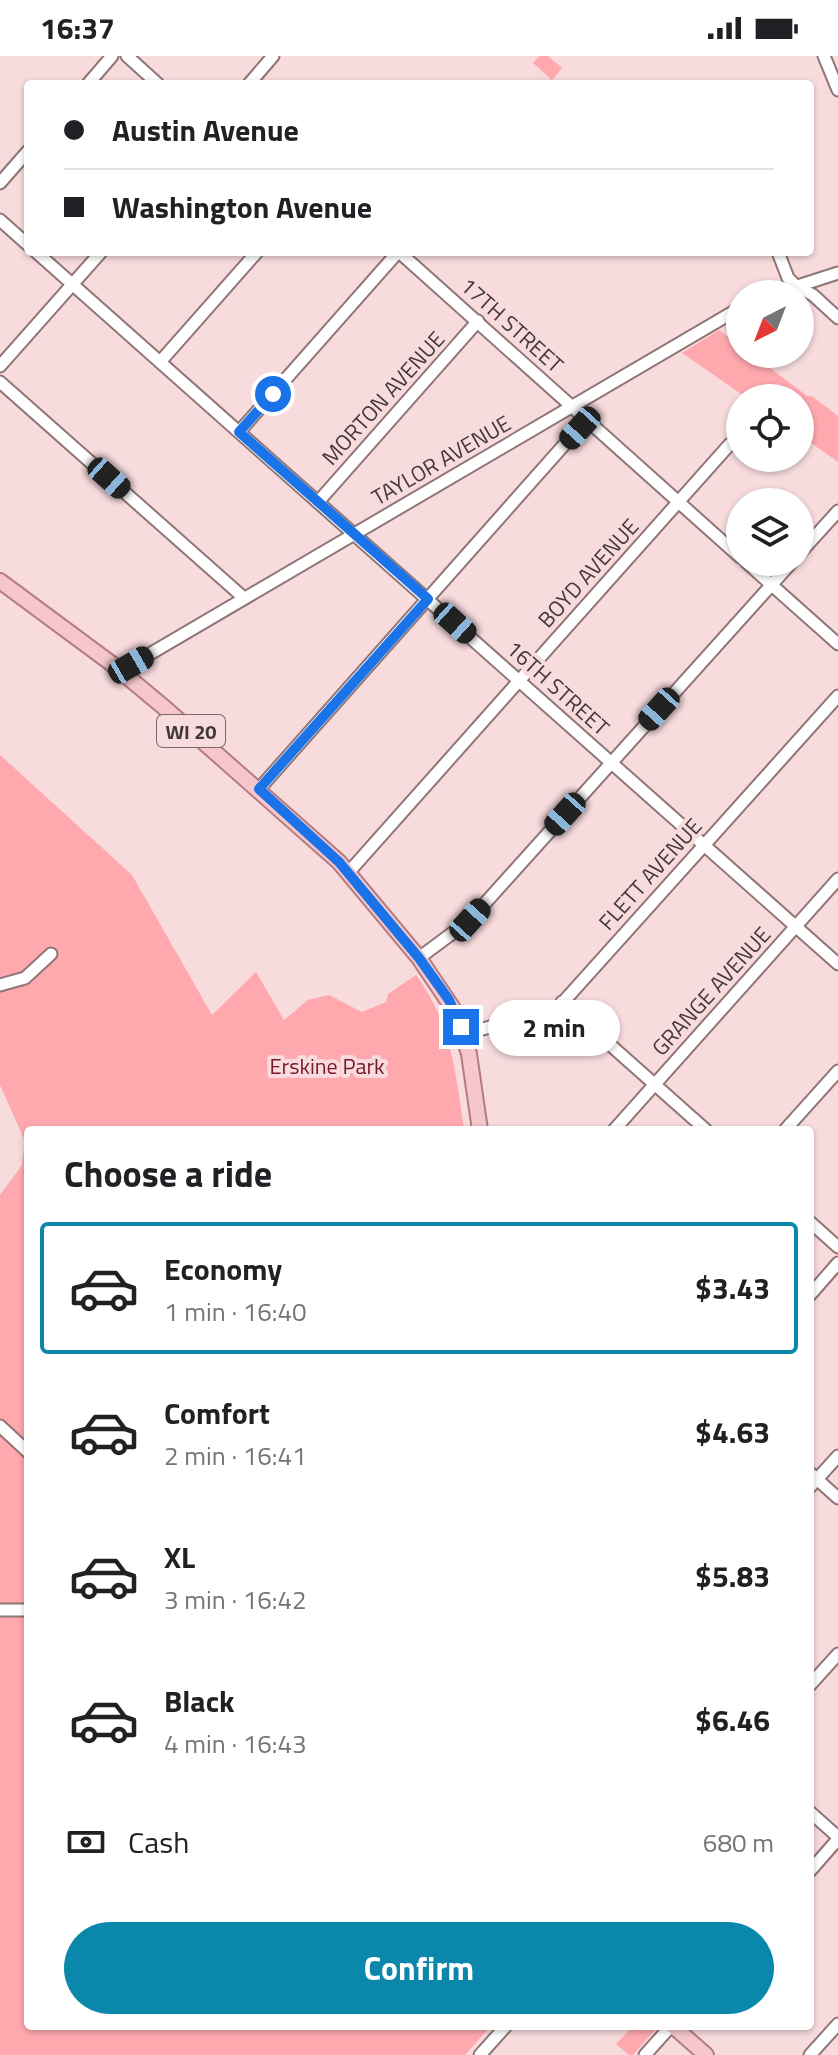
<!DOCTYPE html>
<meta charset="utf-8">
<style>
:root{--surface:#fff;--page:#f6f6f6;--text:#202124;--muted:#757577;--line:#e0e0e0;--accent:#0a87aa}
body{margin:0;font-family:"Titillium Web",sans-serif;background:var(--page);color:var(--text);height:100vh;display:flex;flex-direction:column;font-size:30px;white-space:nowrap}
*{box-sizing:border-box;margin:0}
p{font-size:26px;color:var(--muted)}
.icon{flex:none;width:44px;height:44px;fill:none;stroke:currentColor;stroke-width:2;stroke-linecap:round;stroke-linejoin:round}
.map{position:relative;flex:1;overflow:hidden}
.details{position:absolute;left:24px;top:1070px;width:790px;height:904px;display:flex;flex-direction:column;background:var(--surface);border-radius:8px;box-shadow:0 2px 6px #0004}
.details>*{flex:none}
.hud{position:absolute;left:24px;top:24px;width:790px;height:176px;border-radius:8px;box-shadow:0 2px 6px #0004;display:grid;align-content:center;height:176px;padding:0 40px;background:var(--surface)}
.needle{width:52px;rotate:222deg}
.fabs{position:absolute;left:726px;top:224px;display:grid;gap:16px}
.fabs a{display:grid;place-items:center;width:88px;height:88px;border-radius:50%;background:var(--surface);box-shadow:0 2px 6px #0004;font-size:40px}
.end{position:absolute;width:36px;height:36px;margin:-18px;border:10px solid #1a73e8;background:#fff;box-shadow:0 0 0 4px #fff}
.from{border-radius:50%}
.bubble{position:absolute;height:56px;border-radius:28px;background:var(--surface);box-shadow:0 2px 6px #0004;font-size:26px;font-weight:700;line-height:56px;text-align:center}
.car{position:absolute;width:24px;height:48px;margin:-24px -12px;border-radius:10px;box-shadow:0 0 6px 2px #0007;background:linear-gradient(#222 24%,#8ab4d8 0 40%,#222 0 76%,#8ab4d8 0 86%,#222 0)}
.hud b{display:flex;align-items:center;gap:28px;height:76px;font-size:30px}
.hud b+b{border-top:2px solid var(--line)}
.hud i{width:20px;height:20px;background:var(--text)}
ul{padding:0;list-style:none}
li{display:flex;align-items:center;gap:24px;height:132px;margin:0 16px 12px;padding:0 24px;border:4px solid transparent;border-radius:8px}
li div{flex:1}
li b{display:block;font-size:30px}
li em{font-style:normal;font-weight:700}
li.on{border-color:var(--accent)}
li>.icon{width:72px;height:72px;stroke-width:1.5}
h2{padding:0 40px;font-size:36px;line-height:96px}
.pay{display:flex;align-items:center;gap:20px;height:88px;padding:0 40px;font-size:30px}
.pay p{margin-inline-start:auto}
.cta{display:flex;gap:16px;margin-top:auto;padding:16px 40px}
.cta a{flex:1;height:92px;border-radius:48px;background:var(--accent);color:#fff;font-size:32px;font-weight:700;line-height:92px;text-align:center}
.status{display:flex;justify-content:space-between;align-items:center;height:56px;padding:0 40px;background:var(--surface);direction:ltr}
.status svg{height:22px;fill:currentColor}
.map>svg:first-child{display:block}
.green{fill:#ffa9af}
.lines{fill:none;stroke-linecap:round;stroke-linejoin:round}
.minor-casing{stroke:#8f7576;stroke-width:15}
.major-casing{stroke:#b37c80;stroke-width:18}
.minor{stroke:#fff;stroke-width:11}
.major{stroke:#f6c7ca;stroke-width:14}
.route{stroke:#1a73e8;stroke-width:10}
.labels{text-anchor:middle;dominant-baseline:central;stroke-width:8;stroke-linejoin:round;paint-order:stroke}
.shield{fill:#f8dbdd;stroke:#79696a;stroke-width:2}
.shield-label{font-size:20px;font-weight:bold;fill:#433838}
.street-label{font-size:22px;fill:#433838;stroke:#f8dbdd}
.park-label{font-size:22px;fill:#77182b;stroke:#f8dbdd}
</style>
<div class="status"><b>16:37</b><svg viewBox="0 0 49 12"><path d="M0 12V9h3v3zM5 12V6h3v6zM10 12V3h3v9zM15 12V0h3v12zM26 1h20v11H26zM47 4h2v5h-2z"/></svg></div>
<div class="map">
<svg width="838" height="1999" viewBox="0 0 838 1999">
<rect width="100%" height="100%" fill="#f8dbdd"/>
<g class="green">
<polygon points="539,0 548,0 562,12 552,24 533,7"/>
<polygon points="719,274 740,290 740,298 752,298 807,340 812,340 838,360 838,406 800,379 800,342 747,342 682,297"/>
<path d="M0,699L132,819L212,959L256,916L284,964L308,944L329,939L362,956L386,946L388,938L416,919C451,966 456,1018 464,1074H28V1970H491L465,1999H0V1139L22,1109L25,1085L0,1029Z"/>
<polygon points="633,1970 653,1970 656,1973 633,1999 629,1999 616,1988"/>
</g>
<g class="lines">
<g class="minor-casing">
<g id="minor">
<polyline points="127,0 158,28"/>
<polyline points="824,0 838,34"/>
<polyline points="88,28 112,0"/>
<polyline points="249,28 273,0"/>
<polyline points="0,127 28,95"/>
<polyline points="0,164 28,189"/>
<polyline points="36,196 838,908"/>
<polyline points="399,196 740,501"/>
<polyline points="778,196 788,222 796,230 813,239 838,262"/>
<polyline points="773,238 838,217"/>
<polyline points="160,306 257,196"/>
<polyline points="0,310 101,196"/>
<polyline points="0,326 244,542"/>
<polyline points="239,376 398,196"/>
<polyline points="318,446 478,265"/>
<polyline points="800,497 838,455"/>
<polyline points="746,506 838,588"/>
<polyline points="122,618 131,609 740,252"/>
<polyline points="259,733 587,363"/>
<polyline points="348,817 730,388"/>
<polyline points="419,902 470,864 792,506"/>
<polyline points="0,929 25,922 51,898"/>
<polyline points="562,946 706,1074"/>
<polyline points="464,978 557,953 838,640"/>
<polyline points="614,1074 838,823"/>
<polyline points="785,1074 838,1015"/>
<polyline points="810,1166 838,1191"/>
<polyline points="810,1239 838,1207"/>
<polyline points="0,1370 28,1396"/>
<polyline points="810,1417 838,1442"/>
<polyline points="810,1431 838,1400"/>
<polyline points="0,1554 28,1554"/>
<polyline points="810,1629 838,1598"/>
<polyline points="810,1756 838,1781"/>
<polyline points="810,1815 838,1783"/>
<polyline points="480,1999 506,1970"/>
<polyline points="645,1999 671,1970"/>
<polyline points="810,1999 838,1968"/>
</g>
</g>
<g class="major-casing">
<g id="major">
<polyline points="0,525 112,608 166,653 339,806 419,902 456,957 469,998 480,1074"/>
<polyline points="673,1970 706,1999"/>
</g>
</g>
<use href="#minor" class="minor"/>
<use href="#major" class="major"/>
</g>
<g class="lines">
<polyline class="route" points="273,338 239,376 428,543 259,733 339,806 419,902 449,944 461,971"/>
</g>
<g class="labels">
<rect class="shield" x="157" y="659" width="68" height="32" rx="6"/>
<g class="shield-label">
<text x="191" y="675">WI 20</text>
</g>
<g class="street-label">
<text transform="translate(512 269) rotate(42)">17TH STREET</text>
<text transform="translate(383 342) rotate(-48)">MORTON AVENUE</text>
<text transform="translate(441 404) rotate(-30)">TAYLOR AVENUE</text>
<text transform="translate(588 517) rotate(-48)">BOYD AVENUE</text>
<text transform="translate(558 632) rotate(42)">16TH STREET</text>
<text transform="translate(650 818) rotate(-48)">FLETT AVENUE</text>
<text transform="translate(711 935) rotate(-48)">GRANGE AVENUE</text>
</g>
<g class="park-label">
<text x="327" y="1010">Erskine Park</text>
</g>
</g>
</svg>
<div class="fabs">
<a><svg class="needle" viewBox="-14 -14 28 28"><path d="M0-13l5 13h-10z" fill="#e53935"/><path d="M0 13l5-13h-10z" fill="#757577"/></svg></a>
<a><svg class="icon" aria-label="locate" viewBox="0 0 24 24"><circle cx="12" cy="12" r="6"/><path d="M12 2v4M12 18v4M2 12h4M18 12h4"/></svg></a>
<a><svg class="icon" aria-label="layers" viewBox="0 0 24 24"><path d="M12 4l9 5-9 5-9-5zM3 14l9 5 9-5"/></svg></a>
</div>
<i class="end from" style="left:273px;top:338px"></i>
<i class="end" style="left:461px;top:971px"></i>
<div class="bubble" style="left:488px;top:944px;width:132px">2 min</div>
<i class="car" style="left:580px;top:372px;rotate:222deg"></i>
<i class="car" style="left:109px;top:422px;rotate:132deg"></i>
<i class="car" style="left:455px;top:567px;rotate:132deg"></i>
<i class="car" style="left:131px;top:609px;rotate:60deg"></i>
<i class="car" style="left:659px;top:653px;rotate:222deg"></i>
<i class="car" style="left:565px;top:758px;rotate:222deg"></i>
<i class="car" style="left:470px;top:864px;rotate:42deg"></i>
<div class="hud">
<b><i class="from"></i>Austin Avenue</b>
<b><i></i>Washington Avenue</b>
</div>
<section class="details">
<h2>Choose a ride</h2>
<ul>
<li class="on"><svg class="icon" aria-label="car" viewBox="0 0 24 24"><path d="M5 17H2v-5l4-1 3-4h7l3 4 3 1v5h-3M9 17h6M6 11h13"/><circle cx="7" cy="17" r="2"/><circle cx="17" cy="17" r="2"/></svg><div><b>Economy</b><p>1 min · 16:40</p></div><em>$3.43</em></li>
<li><svg class="icon" aria-label="car" viewBox="0 0 24 24"><path d="M5 17H2v-5l4-1 3-4h7l3 4 3 1v5h-3M9 17h6M6 11h13"/><circle cx="7" cy="17" r="2"/><circle cx="17" cy="17" r="2"/></svg><div><b>Comfort</b><p>2 min · 16:41</p></div><em>$4.63</em></li>
<li><svg class="icon" aria-label="car" viewBox="0 0 24 24"><path d="M5 17H2v-5l4-1 3-4h7l3 4 3 1v5h-3M9 17h6M6 11h13"/><circle cx="7" cy="17" r="2"/><circle cx="17" cy="17" r="2"/></svg><div><b>XL</b><p>3 min · 16:42</p></div><em>$5.83</em></li>
<li><svg class="icon" aria-label="car" viewBox="0 0 24 24"><path d="M5 17H2v-5l4-1 3-4h7l3 4 3 1v5h-3M9 17h6M6 11h13"/><circle cx="7" cy="17" r="2"/><circle cx="17" cy="17" r="2"/></svg><div><b>Black</b><p>4 min · 16:43</p></div><em>$6.46</em></li>
</ul>
<div class="pay"><svg class="icon" aria-label="cash" viewBox="0 0 24 24"><path d="M3 7h18v10H3z"/><circle cx="12" cy="12" r="2"/></svg>Cash<p>680 m</p></div>
<div class="cta"><a>Confirm</a></div>
</section>
</div>
